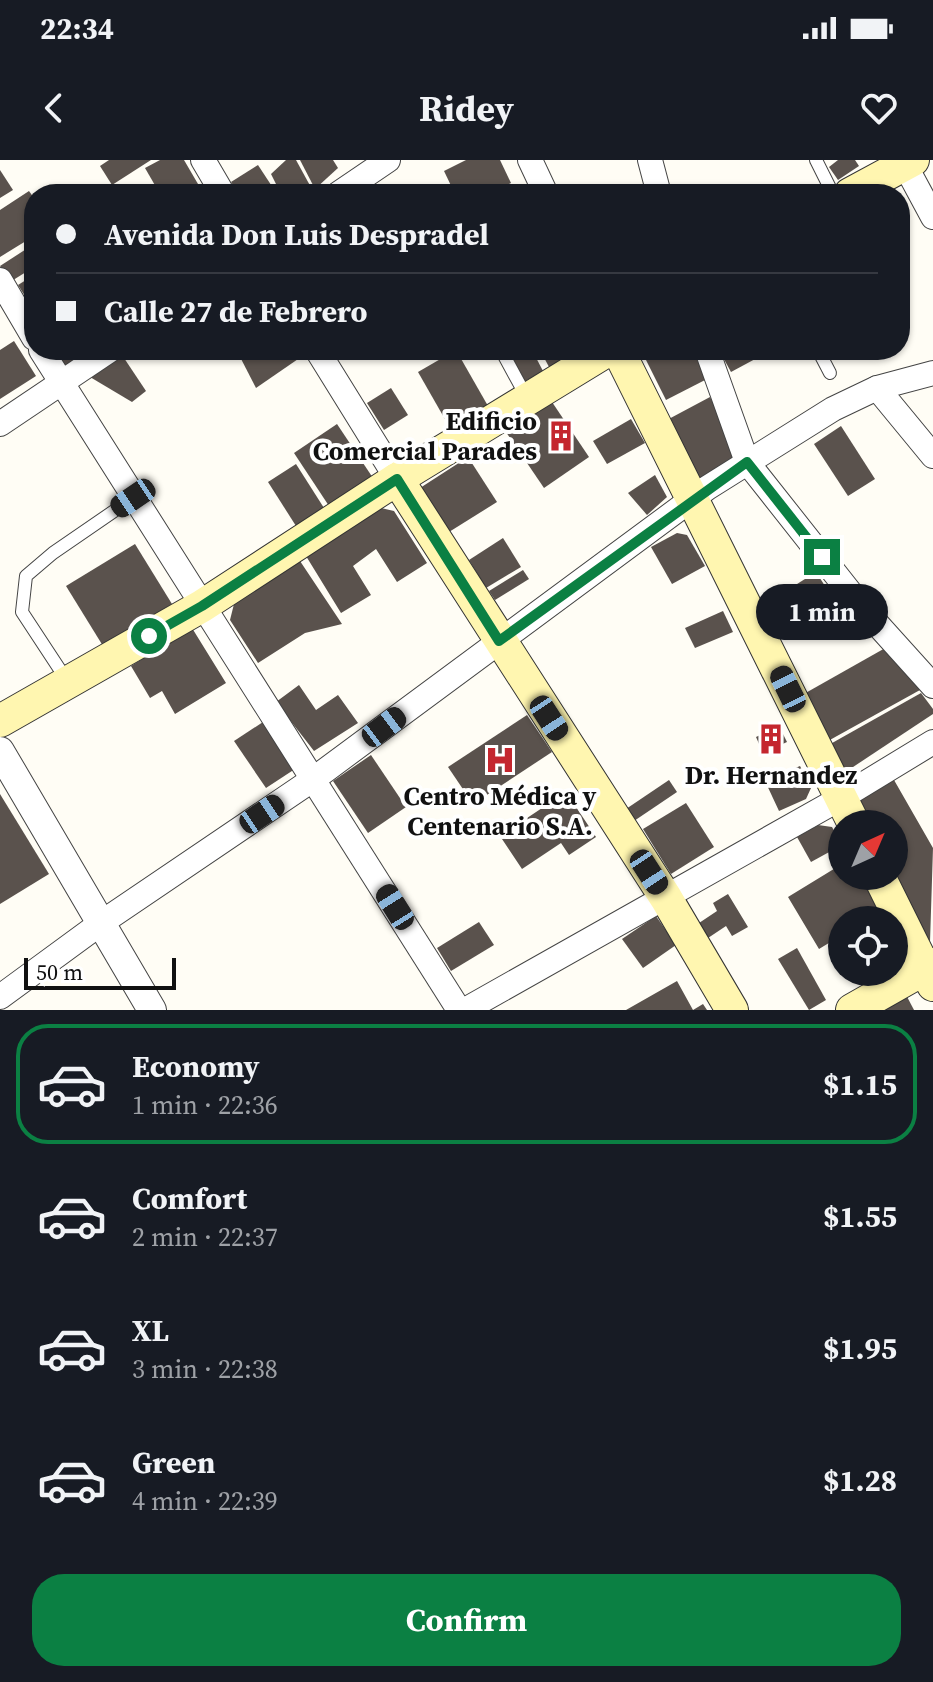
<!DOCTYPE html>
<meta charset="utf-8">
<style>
:root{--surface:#171b24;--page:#242831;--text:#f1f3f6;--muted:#9ea1a6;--line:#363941;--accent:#0b8043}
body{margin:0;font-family:"Source Serif 4",serif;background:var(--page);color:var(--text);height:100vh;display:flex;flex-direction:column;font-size:30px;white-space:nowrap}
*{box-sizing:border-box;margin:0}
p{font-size:26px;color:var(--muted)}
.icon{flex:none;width:44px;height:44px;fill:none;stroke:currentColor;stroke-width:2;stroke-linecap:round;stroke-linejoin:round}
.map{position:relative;height:850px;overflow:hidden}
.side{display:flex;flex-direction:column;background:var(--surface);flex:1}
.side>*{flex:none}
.hud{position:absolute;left:24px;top:24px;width:886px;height:176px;border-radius:32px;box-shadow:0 2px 6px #0004;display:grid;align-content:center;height:176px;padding:0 32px;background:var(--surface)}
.needle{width:52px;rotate:44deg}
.fabs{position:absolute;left:828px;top:650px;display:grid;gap:16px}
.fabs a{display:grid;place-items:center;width:80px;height:80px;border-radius:50%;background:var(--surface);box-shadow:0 2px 6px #0004;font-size:40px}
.scale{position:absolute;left:24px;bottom:20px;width:152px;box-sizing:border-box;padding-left:8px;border:4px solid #111;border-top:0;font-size:22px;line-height:28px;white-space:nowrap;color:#111;-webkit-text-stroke:6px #fff;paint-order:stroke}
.end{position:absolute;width:36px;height:36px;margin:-18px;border:10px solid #0b8043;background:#fff;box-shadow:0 0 0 4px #fff}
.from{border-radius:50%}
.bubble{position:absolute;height:56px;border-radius:28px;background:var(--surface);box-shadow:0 2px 6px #0004;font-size:26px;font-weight:700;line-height:56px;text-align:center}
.car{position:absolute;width:24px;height:48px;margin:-24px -12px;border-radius:10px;box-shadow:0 0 6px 2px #0007;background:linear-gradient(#222 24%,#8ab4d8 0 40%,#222 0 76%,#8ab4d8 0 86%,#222 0)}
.hud b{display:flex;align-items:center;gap:28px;height:76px;font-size:30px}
.hud b+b{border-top:2px solid var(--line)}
.hud i{width:20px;height:20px;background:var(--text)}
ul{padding:14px 0 0;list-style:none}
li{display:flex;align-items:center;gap:24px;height:120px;margin:0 16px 12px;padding:0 16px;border:4px solid transparent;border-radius:32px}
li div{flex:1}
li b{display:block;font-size:30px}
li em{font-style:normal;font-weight:700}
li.current{border-color:var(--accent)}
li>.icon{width:72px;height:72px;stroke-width:1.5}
.cta{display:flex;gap:16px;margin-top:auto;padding:16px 32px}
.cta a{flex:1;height:92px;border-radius:32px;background:var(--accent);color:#fff;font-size:32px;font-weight:700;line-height:92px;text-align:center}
.status{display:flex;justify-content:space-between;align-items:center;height:56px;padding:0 40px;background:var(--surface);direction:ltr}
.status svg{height:22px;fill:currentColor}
header{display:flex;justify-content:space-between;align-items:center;height:104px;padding:0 32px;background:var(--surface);font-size:36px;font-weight:700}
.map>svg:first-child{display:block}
.building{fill:#5a524d}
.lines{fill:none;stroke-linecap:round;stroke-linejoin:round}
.service-casing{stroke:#444;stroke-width:14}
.minor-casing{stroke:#444;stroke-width:26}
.tertiary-casing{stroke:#444;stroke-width:30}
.secondary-casing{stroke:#333;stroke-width:34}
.service{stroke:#fff;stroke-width:12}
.minor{stroke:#fff;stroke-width:24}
.tertiary{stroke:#fff;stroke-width:28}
.secondary{stroke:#fff6b0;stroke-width:32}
.route{stroke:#0b8043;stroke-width:10}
.labels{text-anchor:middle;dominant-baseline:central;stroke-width:8;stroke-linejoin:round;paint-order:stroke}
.poi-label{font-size:26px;font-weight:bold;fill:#111;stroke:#fff}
</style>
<div class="status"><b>22:34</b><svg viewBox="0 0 49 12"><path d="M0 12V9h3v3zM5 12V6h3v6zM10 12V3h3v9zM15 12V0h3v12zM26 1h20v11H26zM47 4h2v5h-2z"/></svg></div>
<header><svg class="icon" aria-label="back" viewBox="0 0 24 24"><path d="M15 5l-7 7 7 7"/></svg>Ridey<svg class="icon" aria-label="heart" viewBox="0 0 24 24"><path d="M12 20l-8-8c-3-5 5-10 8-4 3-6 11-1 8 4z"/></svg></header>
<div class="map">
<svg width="933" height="850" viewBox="0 0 933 850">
<rect width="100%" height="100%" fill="#fffdf5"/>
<g class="building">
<polygon points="109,0 151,0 112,25 100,6"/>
<polygon points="160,0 184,0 198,24 180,34 160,34 145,8"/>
<polygon points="286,0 296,0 313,31 311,34 281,34 271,14"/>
<polygon points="300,0 333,0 338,8 315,29"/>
<polygon points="466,0 500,0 511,23 488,34 455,34 444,11"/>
<polygon points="838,0 855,0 859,6 838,20 829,7"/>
<polygon points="258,5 277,34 239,34 231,22"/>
<polygon points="0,10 13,30 0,38"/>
<polygon points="29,31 34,38 34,76 0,97 0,50"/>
<polygon points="34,84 34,107 10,122 0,106"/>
<polygon points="34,115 34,150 18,125"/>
<polygon points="14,181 36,216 0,239 0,190"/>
<polygon points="53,190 95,190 66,209"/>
<polygon points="242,190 296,190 301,197 256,228 238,193"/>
<polygon points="456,190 488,246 450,268 418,212"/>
<polygon points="504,190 532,190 543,211 522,223"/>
<polygon points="540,190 581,190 549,207"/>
<polygon points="641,190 692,190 707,219 666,240"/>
<polygon points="719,190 753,190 757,198 731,212"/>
<polygon points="122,195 146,231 132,242 90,217"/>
<polygon points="391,228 408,255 384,270 367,243"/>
<polygon points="710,237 743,299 699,323 665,261"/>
<polygon points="552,242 589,297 544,328 506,272"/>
<polygon points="631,259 645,283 607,304 593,281"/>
<polygon points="337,264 373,318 329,346 294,293"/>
<polygon points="841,266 875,319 848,336 814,284"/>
<polygon points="468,297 497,342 449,372 420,328"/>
<polygon points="296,304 324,348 296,366 268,322"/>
<polygon points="655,315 667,337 647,355 628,333"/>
<polygon points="381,348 394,351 427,403 397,422 376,389 353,406 371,435 341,453 306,396"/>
<polygon points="677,373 687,375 705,406 672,424 651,387"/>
<polygon points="503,378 521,407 486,428 469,400"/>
<polygon points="135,384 172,444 103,486 66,426"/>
<polygon points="300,401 342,464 305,473 258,503 230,460 234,444"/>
<polygon points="523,410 529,419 495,440 489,431"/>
<polygon points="816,412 834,440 805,459 786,431"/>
<polygon points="723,451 733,472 695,488 685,468"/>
<polygon points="192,468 226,523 175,554 162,531 150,538 131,506"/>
<polygon points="887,487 920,530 828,581 802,535"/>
<polygon points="299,525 316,550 338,535 358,563 314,591 276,542"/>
<polygon points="921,533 933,549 933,554 841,615 825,587"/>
<polygon points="527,555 552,592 473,644 448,607"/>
<polygon points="263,562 295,609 266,628 234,581"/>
<polygon points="779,566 787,582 763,593 756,577"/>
<polygon points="371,595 406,647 368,673 333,621"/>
<polygon points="800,606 811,628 806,639 779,651 765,621"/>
<polygon points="669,620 677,632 634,661 626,649"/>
<polygon points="894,620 933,688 930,782 894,714 894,664 866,664 854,644"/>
<polygon points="566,632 596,677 569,695 561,683 522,709 500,676"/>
<polygon points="0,634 49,714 0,744"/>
<polygon points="686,643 714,687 671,714 643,669"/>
<polygon points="818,665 832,667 842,685 811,702 797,677"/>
<polygon points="842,704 842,716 860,716 881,752 868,760 842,760 842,775 819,789 788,737"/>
<polygon points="728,734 748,767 732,776 726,766 705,780 696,765 717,751 713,743"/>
<polygon points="656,756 676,785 643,808 622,779"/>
<polygon points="479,762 494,785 451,811 437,788"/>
<polygon points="797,788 826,840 809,850 778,799"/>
<polygon points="677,821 693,850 703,844 707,850 626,850"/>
<polygon points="904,831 914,850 871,850"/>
</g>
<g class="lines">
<g class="service-casing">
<g id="service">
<polyline points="816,0 833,34"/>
<polyline points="501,190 526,236"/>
<polyline points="781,190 782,192"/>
<polyline points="818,190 830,213"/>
<polyline points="68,522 22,452 26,416 53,393 133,338"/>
</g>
</g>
<g class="minor-casing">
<g id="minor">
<polyline points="203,0 223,34"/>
<polyline points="530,0 546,34"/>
<polyline points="650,0 659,34"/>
<polyline points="905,5 933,57"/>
<polyline points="338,34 388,0"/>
<polyline points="0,120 34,178"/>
<polyline points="41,190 459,850"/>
<polyline points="317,190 397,319"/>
<polyline points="707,190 747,302 860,445 933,526"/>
<polyline points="877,228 933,296"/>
<polyline points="0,264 110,190"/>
<polyline points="0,837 101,763 315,618 707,328 833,249 877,228 933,213"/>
<polyline points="465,850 841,638 933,582"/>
</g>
</g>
<g class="tertiary-casing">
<polyline id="tertiary" points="0,591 152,850"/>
</g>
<g class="secondary-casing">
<g id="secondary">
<polyline points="850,34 913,0"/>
<polyline points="618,190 854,664"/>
<polyline points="397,319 666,738 732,850"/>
<polyline points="0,561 202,446 397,319 608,190"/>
<polyline points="879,716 933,825"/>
<polyline points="852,850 933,804"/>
</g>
</g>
<use href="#service" class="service"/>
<use href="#minor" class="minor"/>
<use href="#tertiary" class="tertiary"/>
<use href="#secondary" class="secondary"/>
</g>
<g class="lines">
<polyline class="route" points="149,476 202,446 397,319 499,481 747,302 822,397"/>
</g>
<defs>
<g id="building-bare" transform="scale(2.4)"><path d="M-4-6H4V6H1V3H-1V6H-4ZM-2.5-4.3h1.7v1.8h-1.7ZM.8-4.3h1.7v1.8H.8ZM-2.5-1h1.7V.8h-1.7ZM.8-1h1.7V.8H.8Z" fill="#c4262e" stroke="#fff" stroke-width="2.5" paint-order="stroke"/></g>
<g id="hospital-bare" transform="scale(2.4)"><path d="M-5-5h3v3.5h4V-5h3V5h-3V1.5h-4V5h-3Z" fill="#c4262e" stroke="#fff" stroke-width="2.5" paint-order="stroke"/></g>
</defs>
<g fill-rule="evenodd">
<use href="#building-bare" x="561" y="276"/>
<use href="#building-bare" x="771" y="579"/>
<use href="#hospital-bare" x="500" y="600"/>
</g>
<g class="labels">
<g class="poi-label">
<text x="537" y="261" text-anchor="end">Edificio<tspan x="537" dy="30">Comercial Parades</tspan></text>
<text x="771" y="615">Dr. Hernandez</text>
<text x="500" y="636">Centro Médica y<tspan x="500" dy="30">Centenario S.A.</tspan></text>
</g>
</g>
</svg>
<div class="fabs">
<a><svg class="needle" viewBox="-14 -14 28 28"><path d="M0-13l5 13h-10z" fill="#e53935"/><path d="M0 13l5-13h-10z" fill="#9ea1a6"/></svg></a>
<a><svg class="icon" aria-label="locate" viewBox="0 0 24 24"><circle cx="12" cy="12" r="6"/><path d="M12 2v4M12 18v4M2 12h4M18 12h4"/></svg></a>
</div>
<div class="scale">50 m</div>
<i class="end from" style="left:149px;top:476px"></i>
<i class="end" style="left:822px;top:397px"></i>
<div class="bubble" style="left:756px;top:424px;width:132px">1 min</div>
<i class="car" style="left:133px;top:338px;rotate:236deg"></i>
<i class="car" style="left:788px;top:529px;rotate:334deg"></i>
<i class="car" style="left:549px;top:558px;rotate:147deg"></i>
<i class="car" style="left:384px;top:567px;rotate:53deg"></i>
<i class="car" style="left:262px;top:654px;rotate:56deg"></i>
<i class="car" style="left:649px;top:712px;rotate:147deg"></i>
<i class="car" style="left:395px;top:747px;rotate:328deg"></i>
<div class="hud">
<b><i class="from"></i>Avenida Don Luis Despradel</b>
<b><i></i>Calle 27 de Febrero</b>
</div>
</div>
<section class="side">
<ul>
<li class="current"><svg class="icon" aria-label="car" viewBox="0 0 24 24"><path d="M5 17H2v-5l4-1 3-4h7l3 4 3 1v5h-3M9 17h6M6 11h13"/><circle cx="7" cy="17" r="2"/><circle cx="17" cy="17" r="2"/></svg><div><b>Economy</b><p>1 min · 22:36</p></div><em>$1.15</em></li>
<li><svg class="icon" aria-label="car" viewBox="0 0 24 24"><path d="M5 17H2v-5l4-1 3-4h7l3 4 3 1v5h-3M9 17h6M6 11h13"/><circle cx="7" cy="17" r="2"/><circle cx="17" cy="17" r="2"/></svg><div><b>Comfort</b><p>2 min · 22:37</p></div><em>$1.55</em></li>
<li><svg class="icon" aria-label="car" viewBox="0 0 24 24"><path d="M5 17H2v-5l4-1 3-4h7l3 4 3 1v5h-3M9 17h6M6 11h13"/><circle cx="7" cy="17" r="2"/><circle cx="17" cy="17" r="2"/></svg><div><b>XL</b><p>3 min · 22:38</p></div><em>$1.95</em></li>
<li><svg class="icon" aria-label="car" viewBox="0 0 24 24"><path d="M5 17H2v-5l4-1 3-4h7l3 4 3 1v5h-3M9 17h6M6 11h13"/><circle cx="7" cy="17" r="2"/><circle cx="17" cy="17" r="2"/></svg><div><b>Green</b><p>4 min · 22:39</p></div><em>$1.28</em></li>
</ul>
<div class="cta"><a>Confirm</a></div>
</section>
